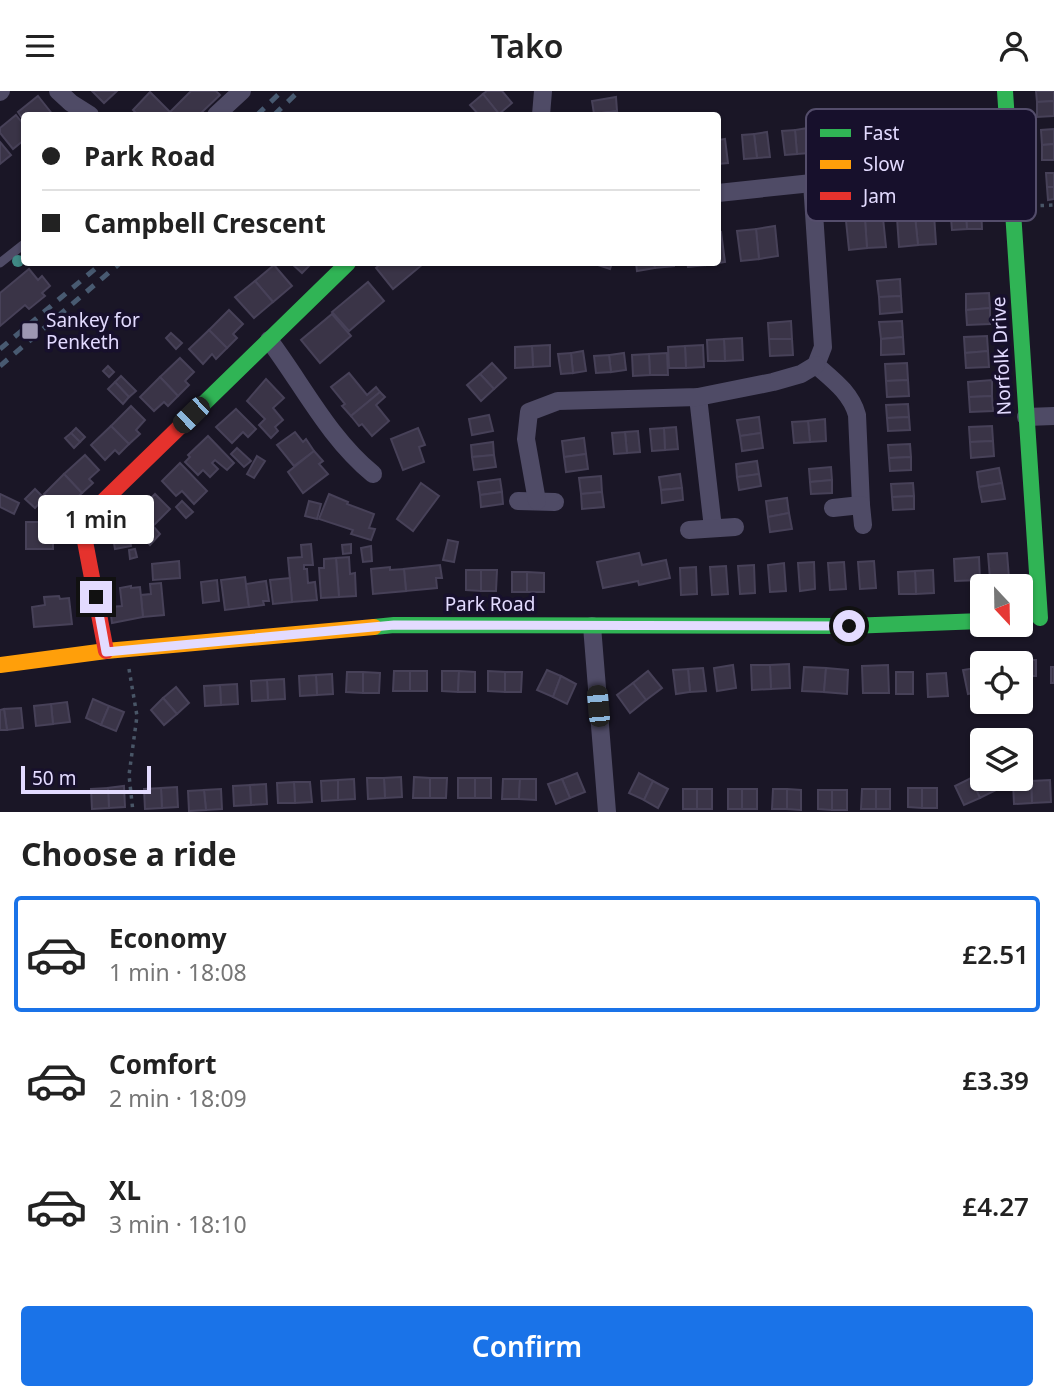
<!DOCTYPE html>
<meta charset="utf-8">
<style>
:root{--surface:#fff;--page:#f6f6f6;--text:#222;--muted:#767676;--line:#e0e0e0;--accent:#1a73e8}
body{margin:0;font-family:"Noto Sans",sans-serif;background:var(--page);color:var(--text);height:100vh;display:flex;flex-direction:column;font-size:26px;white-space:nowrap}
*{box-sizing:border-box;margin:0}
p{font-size:23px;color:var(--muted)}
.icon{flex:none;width:38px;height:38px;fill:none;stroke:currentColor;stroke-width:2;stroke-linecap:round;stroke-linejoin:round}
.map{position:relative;height:721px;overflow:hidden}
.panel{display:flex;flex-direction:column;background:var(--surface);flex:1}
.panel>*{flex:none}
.hud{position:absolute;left:21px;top:21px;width:700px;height:154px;border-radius:7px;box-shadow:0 2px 5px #0004;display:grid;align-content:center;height:154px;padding:0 21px;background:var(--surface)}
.needle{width:46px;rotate:158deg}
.fabs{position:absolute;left:970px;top:483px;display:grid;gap:14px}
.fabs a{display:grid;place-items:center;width:63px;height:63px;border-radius:7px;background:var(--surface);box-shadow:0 2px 5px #0004;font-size:35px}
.scale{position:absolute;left:21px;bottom:18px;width:130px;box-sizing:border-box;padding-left:7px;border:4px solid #e3dbff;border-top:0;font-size:19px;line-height:24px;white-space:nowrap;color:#e3dbff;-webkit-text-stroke:5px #17102c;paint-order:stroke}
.end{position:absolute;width:32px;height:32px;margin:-16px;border:9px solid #e3dbff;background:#111;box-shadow:0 0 0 4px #111}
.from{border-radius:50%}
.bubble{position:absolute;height:49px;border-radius:7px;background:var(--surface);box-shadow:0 2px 5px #0004;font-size:23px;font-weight:600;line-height:49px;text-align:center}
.car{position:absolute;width:21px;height:42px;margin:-21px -10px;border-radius:9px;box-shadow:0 0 5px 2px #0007;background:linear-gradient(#222 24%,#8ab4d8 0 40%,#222 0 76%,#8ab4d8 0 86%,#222 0)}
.hud b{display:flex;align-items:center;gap:24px;height:66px;font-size:26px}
.hud b+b{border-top:2px solid var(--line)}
.hud i{width:18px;height:18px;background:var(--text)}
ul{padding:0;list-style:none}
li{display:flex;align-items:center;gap:21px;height:116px;margin:0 14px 10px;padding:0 7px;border:4px solid transparent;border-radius:7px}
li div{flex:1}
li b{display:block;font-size:26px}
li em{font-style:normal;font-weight:600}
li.current{border-color:var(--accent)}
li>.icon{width:63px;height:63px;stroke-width:1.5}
h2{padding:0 21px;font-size:32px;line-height:84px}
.button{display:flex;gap:14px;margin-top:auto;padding:14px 21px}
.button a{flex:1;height:80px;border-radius:7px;background:var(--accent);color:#fff;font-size:28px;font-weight:600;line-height:80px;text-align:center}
header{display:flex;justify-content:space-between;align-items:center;height:91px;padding:0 21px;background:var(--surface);font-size:32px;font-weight:600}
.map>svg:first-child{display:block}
.building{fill:#3a3447;stroke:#474158;stroke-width:2}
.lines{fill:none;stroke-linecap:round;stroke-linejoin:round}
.path{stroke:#495667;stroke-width:3.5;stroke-dasharray:3.5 5;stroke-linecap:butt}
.lane{stroke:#4f4b66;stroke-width:9}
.street{stroke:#4f4b66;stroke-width:18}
.fast{stroke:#30b455;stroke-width:16}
.slow{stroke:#ff9f0a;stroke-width:16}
.jam{stroke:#e5322d;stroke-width:16}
.rail{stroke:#485a71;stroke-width:5;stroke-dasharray:10 9;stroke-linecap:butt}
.tree{fill:#3f8985}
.route{stroke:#e3dbff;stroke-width:9}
.poi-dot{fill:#9d96b3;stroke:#17102c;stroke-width:2.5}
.labels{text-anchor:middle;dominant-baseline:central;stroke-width:7;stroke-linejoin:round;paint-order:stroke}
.poi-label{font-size:19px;fill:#e3dbff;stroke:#17102c;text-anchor:start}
.street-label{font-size:19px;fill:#e3dbff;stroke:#17102c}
.key{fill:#17102c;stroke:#544d6b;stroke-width:2}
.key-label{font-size:19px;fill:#e3dbff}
</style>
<header><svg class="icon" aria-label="menu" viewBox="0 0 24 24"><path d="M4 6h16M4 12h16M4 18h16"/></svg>Tako<svg class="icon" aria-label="person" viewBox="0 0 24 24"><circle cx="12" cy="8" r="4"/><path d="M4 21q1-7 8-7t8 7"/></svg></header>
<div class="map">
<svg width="1054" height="721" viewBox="0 0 1054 721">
<rect width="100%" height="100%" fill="#1a1626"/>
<g class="building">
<polygon points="92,0 117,0 104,12"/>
<polygon points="191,0 216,0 220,4 199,24 173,24 170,21"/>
<polygon points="487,0 502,0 512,12 499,23 483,3"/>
<polygon points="1036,0 1054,0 1054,10 1037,11"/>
<polygon points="150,1 173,24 138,24 133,19"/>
<polygon points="483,3 499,23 497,24 479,24 470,14"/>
<polygon points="38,5 53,24 24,24 24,30 18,21"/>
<polygon points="616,6 617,20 594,23 592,10"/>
<polygon points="1054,10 1054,25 1037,26 1037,11"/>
<polygon points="617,20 618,24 594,24 594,23"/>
<polygon points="16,24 24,34 24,49 13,58 0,42 0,37"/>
<polygon points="808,37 810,62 797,63 795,39"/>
<polygon points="1054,38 1054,53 1042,54 1041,39"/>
<polygon points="795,39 797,63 785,64 782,40"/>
<polygon points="767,41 770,66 757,67 754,43"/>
<polygon points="754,43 757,67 744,68 742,44"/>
<polygon points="725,48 728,72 718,73 718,49"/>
<polygon points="0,51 11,64 0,73"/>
<polygon points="1054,53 1054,69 1042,69 1042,54"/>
<polygon points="1046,82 1054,82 1054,96 1047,96"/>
<polygon points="1047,96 1054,96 1054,108 1048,109"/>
<polygon points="966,115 967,138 952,139 950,116"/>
<polygon points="966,115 981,115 982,138 967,138"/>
<polygon points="934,123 936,153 918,154 915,125"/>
<polygon points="915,125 918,154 899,156 897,127"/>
<polygon points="883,127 886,156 867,157 865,128"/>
<polygon points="865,128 867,157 849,159 846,130"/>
<polygon points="775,135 778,165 759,168 756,138"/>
<polygon points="756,138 759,168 741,170 737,140"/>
<polygon points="721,141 725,171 706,174 706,172 718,172 718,142"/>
<polygon points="291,172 312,172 302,182"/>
<polygon points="382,172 422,172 423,173 393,198 376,177"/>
<polygon points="592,172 612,172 610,178"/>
<polygon points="636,172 654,172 655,177 637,180"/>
<polygon points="654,172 674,172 674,175 655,177"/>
<polygon points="687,172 706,172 706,174 688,176"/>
<polygon points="274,174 292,195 273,211 255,190"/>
<polygon points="29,178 38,189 42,185 50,195 42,202 45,205 29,218 25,214 0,235 0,202"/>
<polygon points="900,188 901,205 879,206 877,190"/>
<polygon points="255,190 273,211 254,227 235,206"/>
<polygon points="368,191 384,210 349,240 332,221"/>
<polygon points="989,202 990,217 966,219 966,203"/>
<polygon points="901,205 902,221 880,223 879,206"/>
<polygon points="990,217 990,233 967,234 966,219"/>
<polygon points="229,219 243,233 233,243 237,247 227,257 209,239"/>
<polygon points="332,223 351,245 320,272 301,249"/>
<polygon points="791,230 792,248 769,248 768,232"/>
<polygon points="902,230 903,246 881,248 879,231"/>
<polygon points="209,239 227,257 216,268 212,263 203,273 189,258"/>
<polygon points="171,242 182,252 176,258 166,247"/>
<polygon points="987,245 988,260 965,262 964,246"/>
<polygon points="903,246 904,263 881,264 881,248"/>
<polygon points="742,247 743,269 725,270 724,248"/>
<polygon points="724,248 725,270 708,270 707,249"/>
<polygon points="769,248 792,248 793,264 770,265"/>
<polygon points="550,254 550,275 533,276 532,255"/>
<polygon points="703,254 704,276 686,277 685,255"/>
<polygon points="532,255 533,276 515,277 515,256"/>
<polygon points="685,255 686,277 669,277 668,256"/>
<polygon points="583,260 586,280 573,282 571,262"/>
<polygon points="988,260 989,276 966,277 965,262"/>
<polygon points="571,262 573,282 561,283 558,263"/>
<polygon points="624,262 626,279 611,281 609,264"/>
<polygon points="667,262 668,284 650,284 649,263"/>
<polygon points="649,263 650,284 633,285 632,264"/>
<polygon points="609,264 611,281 596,282 594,265"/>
<polygon points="180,267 194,281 185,290 189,294 178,305 160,286"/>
<polygon points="492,272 506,287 494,298 480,283"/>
<polygon points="907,272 908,289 886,290 885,273"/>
<polygon points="108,275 114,281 109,286 103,280"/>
<polygon points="349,282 367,304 376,296 380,301 351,325 342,315 345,313 331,296"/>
<polygon points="480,283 494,298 481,310 467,294"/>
<polygon points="121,285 136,300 129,306 115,291"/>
<polygon points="160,286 178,305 168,315 164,311 154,320 140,306"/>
<polygon points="266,288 284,307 273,317 283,329 275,336 278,340 271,347 259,334 265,328 247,310"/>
<polygon points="908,289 909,305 887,306 886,290"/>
<polygon points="992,289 992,305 969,306 968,291"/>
<polygon points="115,291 129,306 123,313 108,298"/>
<polygon points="380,301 385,306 376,314 389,330 372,345 362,333 359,335 351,325"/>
<polygon points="992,305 993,320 970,321 969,306"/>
<polygon points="908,313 909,326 887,327 886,314"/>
<polygon points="131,315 145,329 136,339 140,343 129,353 111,335"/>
<polygon points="236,318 256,338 248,346 243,341 232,352 216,336"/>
<polygon points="489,324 493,340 472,344 469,328"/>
<polygon points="759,326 761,342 740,345 737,329"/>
<polygon points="909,326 910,339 888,340 887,327"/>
<polygon points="825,328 826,350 810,351 808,330"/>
<polygon points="808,330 810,351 794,352 792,331"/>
<polygon points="111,335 129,353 119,363 115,359 105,369 91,354"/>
<polygon points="992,335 993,350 970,351 969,336"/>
<polygon points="676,336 678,358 665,359 664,337"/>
<polygon points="76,337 85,346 80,351 71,342"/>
<polygon points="418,337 425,354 419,356 424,371 403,379 391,348"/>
<polygon points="664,337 665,359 652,360 650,338"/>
<polygon points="638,340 640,361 627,362 625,341"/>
<polygon points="295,341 303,351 306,348 314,360 294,375 277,354"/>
<polygon points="625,341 627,362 614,363 612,342"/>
<polygon points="71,342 80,351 74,357 65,347"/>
<polygon points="761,342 763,357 742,360 740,345"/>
<polygon points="208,345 234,372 227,379 215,369 212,372 218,378 210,386 203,379 198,384 185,371 190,366 188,364"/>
<polygon points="584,347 586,363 564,366 562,350"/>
<polygon points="993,350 994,365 971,367 970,351"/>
<polygon points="493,351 494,364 472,366 471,354"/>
<polygon points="910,353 911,366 889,367 888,354"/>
<polygon points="237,357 251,370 244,376 231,363"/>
<polygon points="314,360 323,370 319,373 328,383 303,402 288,381"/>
<polygon points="586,363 588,378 566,381 564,366"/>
<polygon points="85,364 99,379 89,388 93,392 82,402 64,383"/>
<polygon points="494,364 496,376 474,379 472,366"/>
<polygon points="257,365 265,370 254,387 247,383"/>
<polygon points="911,366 911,379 890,380 889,367"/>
<polygon points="757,370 759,383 737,386 736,373"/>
<polygon points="180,372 207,400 194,413 182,400 176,405 162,390"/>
<polygon points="831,376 832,389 810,391 809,378"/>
<polygon points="999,377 1002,392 979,396 977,381"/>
<polygon points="64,383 82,402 71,412 67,408 58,417 44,403"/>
<polygon points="680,383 682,397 661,399 659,386"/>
<polygon points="759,383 761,395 739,399 737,386"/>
<polygon points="601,385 602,401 581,403 579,387"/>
<polygon points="500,388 502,401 480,404 478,391"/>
<polygon points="832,389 832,402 811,403 810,391"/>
<polygon points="421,392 439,405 413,440 397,428"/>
<polygon points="913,392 914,405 892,406 891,393"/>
<polygon points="1002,392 1005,408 982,411 979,396"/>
<polygon points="682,397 683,409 662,412 661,399"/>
<polygon points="35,398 44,407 35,417 25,408"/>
<polygon points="502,401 503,413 481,416 480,404"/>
<polygon points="602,401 604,416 582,418 581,403"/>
<polygon points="0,403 19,412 14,423 0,416"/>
<polygon points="155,403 170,418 153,435 160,443 150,454 134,437 142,430 132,419 142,410 145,413"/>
<polygon points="329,403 348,411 347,413 374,423 369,437 375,438 371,449 351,443 353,439 319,428"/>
<polygon points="914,405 914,418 893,419 892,406"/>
<polygon points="787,407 789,422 768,426 766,410"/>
<polygon points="182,410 193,421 186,427 176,416"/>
<polygon points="309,410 321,413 317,428 305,425"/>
<polygon points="789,422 792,438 770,441 768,426"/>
<rect x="26" y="431" width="27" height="27"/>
<polygon points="128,439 131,455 115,458 112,441"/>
<polygon points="448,449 458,451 454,471 443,469"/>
<polygon points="311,453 313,474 304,474 304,478 307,478 308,492 315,491 317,509 292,511 288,467 302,466 301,454"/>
<polygon points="351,453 351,462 343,463 342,454"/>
<polygon points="371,455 372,470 363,471 361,457"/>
<polygon points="135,458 137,466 130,468 129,459"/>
<polygon points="639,462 642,474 666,469 670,487 639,494 638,490 603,497 597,471"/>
<polygon points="1007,462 1009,487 990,488 988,463"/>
<polygon points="349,466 350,483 355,482 356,505 339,506 336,467"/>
<polygon points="979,466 980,489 955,490 954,468"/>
<polygon points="336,467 339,506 321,507 319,477 324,477 324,468"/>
<polygon points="179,470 180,487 153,489 152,473"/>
<polygon points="874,470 876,497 860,498 858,471"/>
<polygon points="814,471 815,498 800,500 798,472"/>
<polygon points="844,471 846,498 830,499 828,472"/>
<polygon points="784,472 786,500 770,501 768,474"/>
<polygon points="440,474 442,487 436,487 437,497 406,500 404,478"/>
<polygon points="754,474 755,502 740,503 738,475"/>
<polygon points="726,475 728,503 712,504 710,476"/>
<polygon points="390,476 390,479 404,478 406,500 373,503 371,478"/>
<polygon points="696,476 697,503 681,504 680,477"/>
<polygon points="466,479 481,479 481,500 466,499"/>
<polygon points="481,479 497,479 496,500 481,500"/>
<polygon points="933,479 934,502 916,503 915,480"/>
<polygon points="915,480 916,503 899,503 898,481"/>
<rect x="512" y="481" width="15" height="20"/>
<polygon points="527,481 544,482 544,501 527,501"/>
<polygon points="245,486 249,516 225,519 221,489"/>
<polygon points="290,487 292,511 273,513 270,489"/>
<polygon points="217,489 219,510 203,512 201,491"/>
<polygon points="266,490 269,510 263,510 264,514 249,516 246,493"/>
<polygon points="161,492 164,524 143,526 141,504 151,503 150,493"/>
<polygon points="131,495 131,497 140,496 143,526 112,532 110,516 122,515 120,497"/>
<polygon points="59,505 60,508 69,507 72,533 34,536 32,516 45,514 44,506"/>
<polygon points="998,568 1017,569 1017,572 998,572"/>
<polygon points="1017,569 1036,569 1036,585 1020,585 1020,572 1017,572"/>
<polygon points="789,573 790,597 771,598 770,574"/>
<polygon points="733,574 736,597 717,600 714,577"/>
<polygon points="751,574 770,574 771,598 752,599"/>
<polygon points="888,574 889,602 863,602 862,575"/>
<polygon points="804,576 826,577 824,601 802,600"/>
<polygon points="982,576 982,600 968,603 963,579"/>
<rect x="1051" y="576" width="3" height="16"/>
<polygon points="703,577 706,600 690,601 688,578"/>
<polygon points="826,577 848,579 847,603 824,601"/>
<polygon points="688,578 690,601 676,603 673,579"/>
<polygon points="547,579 561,585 553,606 537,599"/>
<polygon points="394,580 410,580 410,600 393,600"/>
<rect x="410" y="580" width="17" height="20"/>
<polygon points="442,580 459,580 458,601 442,600"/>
<polygon points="459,580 475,581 475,601 458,601"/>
<polygon points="488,580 505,581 505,601 488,600"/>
<polygon points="648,580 662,597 646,609 633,592"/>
<polygon points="347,581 363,581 363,602 346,601"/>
<polygon points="363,581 380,582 379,602 363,602"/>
<polygon points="505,581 522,581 521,601 505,601"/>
<rect x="896" y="581" width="17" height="22"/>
<polygon points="946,582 948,605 928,606 927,583"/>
<polygon points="332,583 333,603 317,604 316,584"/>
<polygon points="316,584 317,604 300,605 299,585"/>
<polygon points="561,585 576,593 567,613 553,606"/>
<polygon points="284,588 285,608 268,609 267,589"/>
<polygon points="267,589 268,609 252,610 251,590"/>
<polygon points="633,592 646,609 630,622 617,604"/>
<polygon points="237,593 238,613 221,614 220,594"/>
<polygon points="220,594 221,614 205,615 204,595"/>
<polygon points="176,596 189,612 177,623 163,607"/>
<polygon points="163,607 177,623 164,634 151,619"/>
<polygon points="93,608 109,615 101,634 86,627"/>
<polygon points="67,611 70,631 53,633 51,613"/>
<polygon points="51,613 53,633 36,635 34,615"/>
<polygon points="109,615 124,621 116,640 101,634"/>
<polygon points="21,617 23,637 7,639 4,618"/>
<polygon points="4,618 7,639 0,639 0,619"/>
<polygon points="577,682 585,701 570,707 562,688"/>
<polygon points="639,682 653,690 644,709 629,702"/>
<polygon points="982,682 982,688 991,688 996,699 980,707 971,687"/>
<polygon points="401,686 402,706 385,707 384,687"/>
<polygon points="414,686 430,687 430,707 413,707"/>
<polygon points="367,687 384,687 385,707 368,708"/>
<polygon points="430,687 447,687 446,707 430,707"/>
<rect x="458" y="687" width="17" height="20"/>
<rect x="475" y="687" width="16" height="20"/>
<polygon points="971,687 980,707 964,714 955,695"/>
<polygon points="354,688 355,708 338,709 338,689"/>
<polygon points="503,688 520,688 519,708 502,708"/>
<polygon points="520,688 536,688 536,709 519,708"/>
<polygon points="562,688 570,707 556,713 548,693"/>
<polygon points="338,689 338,709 322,710 321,690"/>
<polygon points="1050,689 1051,711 1032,712 1031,690"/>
<polygon points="653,690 668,698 658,717 644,709"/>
<polygon points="1031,690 1032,712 1014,713 1013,691"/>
<polygon points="294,691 310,691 312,711 295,712"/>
<polygon points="294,691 295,712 278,712 277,692"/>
<polygon points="266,693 267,713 251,714 250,694"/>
<polygon points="250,694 251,714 234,715 233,695"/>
<polygon points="124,695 125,716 109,717 108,697"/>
<polygon points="177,696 178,716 162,717 161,697"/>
<polygon points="108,697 109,717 92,718 91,698"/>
<polygon points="161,697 162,717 145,718 144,698"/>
<polygon points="908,697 922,697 922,717 908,716"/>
<rect x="922" y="697" width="15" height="20"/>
<polygon points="221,698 222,718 206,719 204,699"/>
<rect x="683" y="698" width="14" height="20"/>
<rect x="697" y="698" width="15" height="20"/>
<rect x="728" y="698" width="14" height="20"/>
<rect x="742" y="698" width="15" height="20"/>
<polygon points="773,698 787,698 787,718 772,718"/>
<polygon points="787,698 801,699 801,719 787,718"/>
<polygon points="862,698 876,698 876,718 861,718"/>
<rect x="876" y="698" width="14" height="20"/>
<polygon points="204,699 206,719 189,720 188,700"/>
<polygon points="818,699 832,699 832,719 818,718"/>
<rect x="832" y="699" width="15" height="20"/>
</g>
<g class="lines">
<g class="path">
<polyline points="1032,115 1054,114"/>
<polyline points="129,578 137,625 129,684 133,721"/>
</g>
<polyline class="lane" points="0,172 24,153"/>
<g class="street">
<polyline points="58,0 71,12 90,24"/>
<polyline points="0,1 1,0"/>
<polyline points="216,24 242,0"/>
<polyline points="541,24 543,0"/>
<path d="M812,92L823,256L816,274C833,289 851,302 857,324L861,414"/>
<polyline points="718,102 812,92 1010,78"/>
<path d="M269,249C303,294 328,346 373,383"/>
<polyline points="698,306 713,437"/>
<polyline points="1026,326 1054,325"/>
<polyline points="518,410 555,411"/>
<polyline points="537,410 526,348 529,321 558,310 698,306 773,291 801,283 816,274"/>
<polyline points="833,417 861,414 863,434"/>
<polyline points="689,439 735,436"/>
<polyline points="592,535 607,721"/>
</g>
<g class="fast">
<polyline points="1005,0 1040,527"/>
<polyline points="193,323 348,172"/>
<polyline points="374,536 394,534 849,535 982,530"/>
</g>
<polyline class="slow" points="0,574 106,560 374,536"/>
<polyline class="jam" points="106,560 84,445 88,425 193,323"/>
<g class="rail">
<polyline points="257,24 282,0"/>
<polyline points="274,24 299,0"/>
<polyline points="0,258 102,172"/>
<polyline points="0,275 120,172"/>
</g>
</g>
<circle class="tree" cx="18" cy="170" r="6"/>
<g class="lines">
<polyline class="route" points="96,506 106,561 394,534 849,535"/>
</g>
<rect class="poi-dot" x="21" y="231" width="18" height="18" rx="3.5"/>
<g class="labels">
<g class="poi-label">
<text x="46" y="229">Sankey for<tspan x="46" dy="22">Penketh</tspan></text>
</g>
<g class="street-label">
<text transform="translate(1001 265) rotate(-93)">Norfolk Drive</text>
<text x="490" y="513">Park Road</text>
</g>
</g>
<rect x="806" y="18" width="230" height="112" rx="10" class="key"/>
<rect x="820" y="38" width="31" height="8" fill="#30b455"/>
<rect x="820" y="69" width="31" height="9" fill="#ff9f0a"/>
<rect x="820" y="101" width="31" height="8" fill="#e5322d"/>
<g class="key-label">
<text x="863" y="49">Fast</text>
<text x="863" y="80">Slow</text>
<text x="863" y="112">Jam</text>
</g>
</svg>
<div class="fabs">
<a><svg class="needle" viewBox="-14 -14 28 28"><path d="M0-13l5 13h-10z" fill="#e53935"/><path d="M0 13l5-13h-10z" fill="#767676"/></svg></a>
<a><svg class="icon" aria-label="locate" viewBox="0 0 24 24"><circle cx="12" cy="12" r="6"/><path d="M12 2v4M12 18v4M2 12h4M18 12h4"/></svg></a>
<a><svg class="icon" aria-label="layers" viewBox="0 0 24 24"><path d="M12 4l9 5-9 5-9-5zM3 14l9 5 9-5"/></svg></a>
</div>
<div class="scale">50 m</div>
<i class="end from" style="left:849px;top:535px"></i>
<i class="end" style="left:96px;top:506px"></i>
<div class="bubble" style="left:38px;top:404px;width:116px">1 min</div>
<i class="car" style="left:191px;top:324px;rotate:226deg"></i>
<i class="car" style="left:598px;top:615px;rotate:355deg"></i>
<div class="hud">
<b><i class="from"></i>Park Road</b>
<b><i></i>Campbell Crescent</b>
</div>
</div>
<section class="panel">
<h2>Choose a ride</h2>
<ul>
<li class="current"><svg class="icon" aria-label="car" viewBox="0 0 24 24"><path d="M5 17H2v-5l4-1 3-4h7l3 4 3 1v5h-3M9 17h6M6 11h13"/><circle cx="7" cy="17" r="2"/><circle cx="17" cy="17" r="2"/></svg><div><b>Economy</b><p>1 min · 18:08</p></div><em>£2.51</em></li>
<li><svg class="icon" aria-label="car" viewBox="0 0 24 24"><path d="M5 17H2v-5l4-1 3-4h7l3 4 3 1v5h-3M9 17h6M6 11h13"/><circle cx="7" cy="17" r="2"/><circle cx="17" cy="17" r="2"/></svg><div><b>Comfort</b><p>2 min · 18:09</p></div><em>£3.39</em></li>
<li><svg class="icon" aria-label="car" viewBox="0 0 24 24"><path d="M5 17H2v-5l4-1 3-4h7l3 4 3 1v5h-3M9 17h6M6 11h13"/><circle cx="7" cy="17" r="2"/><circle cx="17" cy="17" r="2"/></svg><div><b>XL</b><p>3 min · 18:10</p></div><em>£4.27</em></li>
</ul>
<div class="button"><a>Confirm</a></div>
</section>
